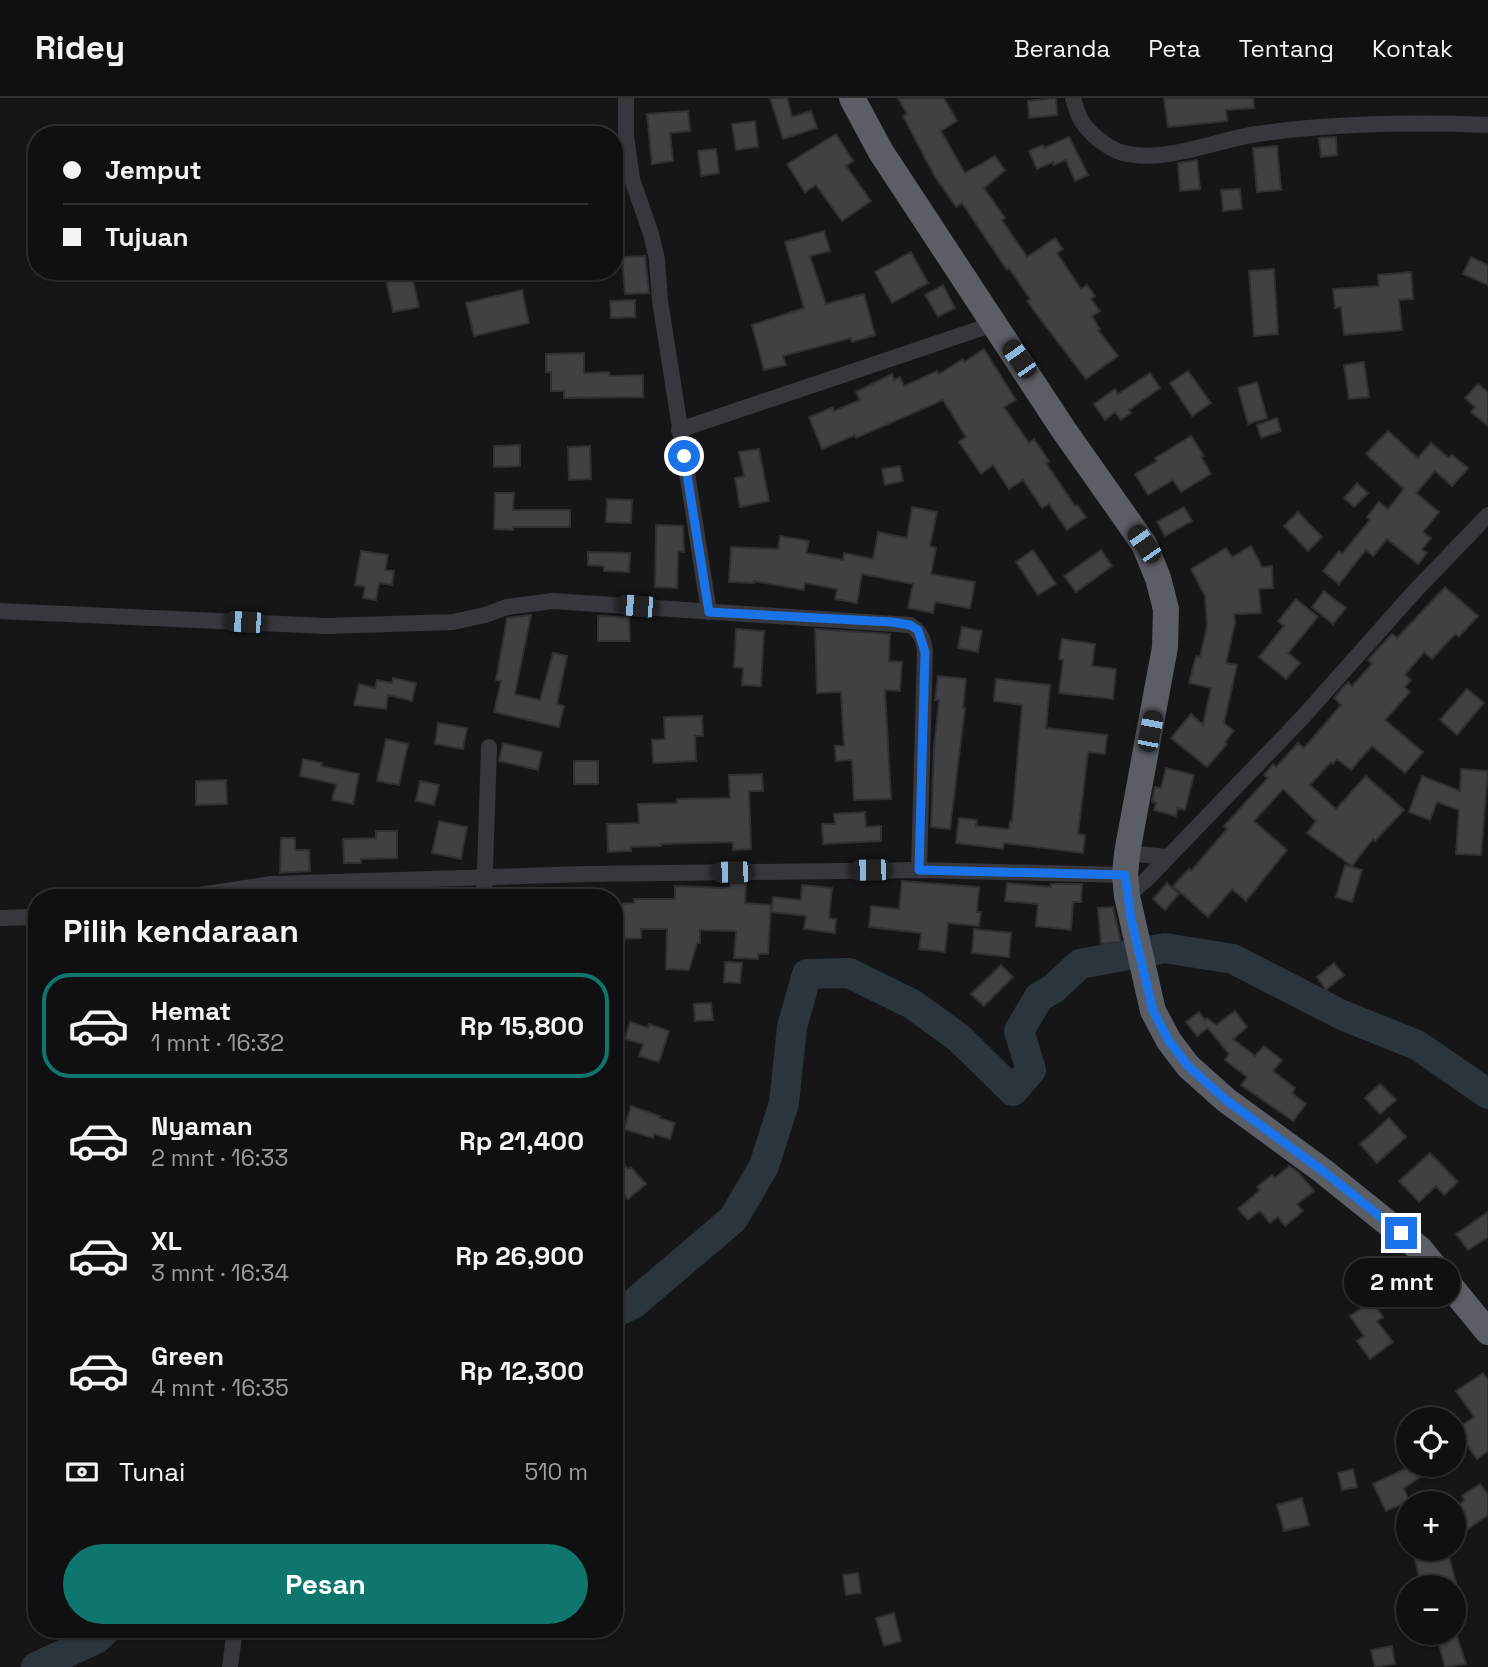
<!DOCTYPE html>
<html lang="id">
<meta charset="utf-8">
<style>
:root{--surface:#101012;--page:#1e1e20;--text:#f1f3f6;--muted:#9c9d9f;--line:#303032;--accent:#0f766e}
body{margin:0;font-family:"Space Grotesk",sans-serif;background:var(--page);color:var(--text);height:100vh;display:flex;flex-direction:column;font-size:26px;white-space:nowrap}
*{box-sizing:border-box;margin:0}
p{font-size:23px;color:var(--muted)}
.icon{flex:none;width:38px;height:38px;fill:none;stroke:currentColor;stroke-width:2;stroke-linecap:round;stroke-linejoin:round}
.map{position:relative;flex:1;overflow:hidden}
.drawer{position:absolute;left:28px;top:791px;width:595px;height:749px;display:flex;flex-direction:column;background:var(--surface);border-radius:28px;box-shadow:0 2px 5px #0004,0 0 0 2px var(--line)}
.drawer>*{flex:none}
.banner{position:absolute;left:28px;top:28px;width:595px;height:154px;border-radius:28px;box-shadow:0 2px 5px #0004,0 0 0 2px var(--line);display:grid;align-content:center;height:154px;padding:0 35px;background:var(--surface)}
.tools{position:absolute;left:1396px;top:1309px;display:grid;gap:14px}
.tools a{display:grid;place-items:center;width:70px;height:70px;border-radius:50%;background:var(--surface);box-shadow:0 2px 5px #0004,0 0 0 2px var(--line);font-size:35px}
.end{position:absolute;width:32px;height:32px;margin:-16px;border:9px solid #1a73e8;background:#fff;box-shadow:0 0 0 4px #fff}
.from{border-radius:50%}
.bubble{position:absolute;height:49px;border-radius:24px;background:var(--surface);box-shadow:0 2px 5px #0004,0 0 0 2px var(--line);font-size:23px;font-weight:800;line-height:49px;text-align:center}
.car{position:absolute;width:21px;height:42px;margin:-21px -10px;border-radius:9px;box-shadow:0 0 5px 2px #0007;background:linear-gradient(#222 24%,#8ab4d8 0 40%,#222 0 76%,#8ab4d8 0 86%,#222 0)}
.banner b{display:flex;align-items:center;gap:24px;height:66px;font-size:26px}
.banner b+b{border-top:2px solid var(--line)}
.banner i{width:18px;height:18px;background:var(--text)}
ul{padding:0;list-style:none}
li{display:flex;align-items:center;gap:21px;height:105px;margin:0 14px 10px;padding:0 21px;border:4px solid transparent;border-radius:28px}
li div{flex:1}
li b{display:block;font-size:26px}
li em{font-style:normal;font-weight:800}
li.current{border-color:var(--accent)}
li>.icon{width:63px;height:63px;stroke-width:1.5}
h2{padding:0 35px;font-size:32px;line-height:84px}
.pay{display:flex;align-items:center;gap:18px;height:77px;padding:0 35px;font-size:26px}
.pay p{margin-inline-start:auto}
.primary-button{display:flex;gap:14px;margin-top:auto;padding:14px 35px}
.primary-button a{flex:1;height:80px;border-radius:42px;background:var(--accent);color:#fff;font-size:28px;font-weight:800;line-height:80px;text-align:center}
header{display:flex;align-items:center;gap:42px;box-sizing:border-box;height:98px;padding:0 35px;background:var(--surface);border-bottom:2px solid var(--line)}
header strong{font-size:33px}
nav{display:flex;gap:38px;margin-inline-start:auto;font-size:24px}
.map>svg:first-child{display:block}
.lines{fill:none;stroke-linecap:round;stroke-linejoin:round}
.river{stroke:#2c353c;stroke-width:30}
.building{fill:#404145;stroke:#303034;stroke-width:2}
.minor{stroke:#37383d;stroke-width:16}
.trunk{stroke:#5b5e65;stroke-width:26}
.route{stroke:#1a73e8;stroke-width:9}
</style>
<header>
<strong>Ridey</strong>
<nav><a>Beranda</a><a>Peta</a><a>Tentang</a><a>Kontak</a></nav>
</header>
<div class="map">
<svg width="1488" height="1569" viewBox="0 0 1488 1569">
<rect width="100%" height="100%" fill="#161618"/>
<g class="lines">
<g class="river">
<polyline points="614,1215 633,1206 733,1121 764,1068 784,1005 792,929 807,876 849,875 912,906 959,940 1013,993 1031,972 1019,933 1039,899 1053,891 1080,866 1165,850 1233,861 1342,917 1417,947 1488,996"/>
<polyline points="36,1569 96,1541 107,1531"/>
</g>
</g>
<g class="building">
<polygon points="770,0 787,0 792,19 811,13 817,30 783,41"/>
<polygon points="898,0 944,0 957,23 941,33 965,75 995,58 1005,72 984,90 1005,120 1002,122 1027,159 1055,140 1063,151 1057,155 1081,191 1087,187 1095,198 1091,201 1100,213 1092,218 1100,231 1098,232 1118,258 1086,281 1038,218 1027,203 1030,201 1009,170 1007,172 962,105 956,109 934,77 903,18 907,16"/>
<polygon points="1056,0 1057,17 1029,20 1028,3"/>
<polygon points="1164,0 1253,0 1254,10 1226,12 1227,23 1168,29"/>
<polygon points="688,13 690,33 670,35 673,63 652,66 647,16"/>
<polygon points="755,23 758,49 736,52 732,26"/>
<polygon points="836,36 853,63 846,68 871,103 842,123 816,87 805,94 787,66"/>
<polygon points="1069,39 1088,77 1075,83 1066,62 1054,67 1053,64 1037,71 1029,53 1043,47 1044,50"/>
<polygon points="1336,39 1337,57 1321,59 1319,40"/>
<polygon points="1277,48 1281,92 1257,94 1253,50"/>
<polygon points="716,51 719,75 701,78 698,53"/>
<polygon points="1197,62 1200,91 1180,93 1178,65"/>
<polygon points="1240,91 1242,111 1223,113 1221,92"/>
<polygon points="824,133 830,153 810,158 826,206 864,196 875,237 852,244 851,240 783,258 786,267 764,272 752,227 804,210 785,144"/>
<polygon points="911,154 928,185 892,205 875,174"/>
<polygon points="645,158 649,195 625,196 622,159"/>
<polygon points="1471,159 1488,167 1488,187 1463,176"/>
<polygon points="1274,171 1278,236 1254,238 1249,173"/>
<polygon points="384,173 411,173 419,209 393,214"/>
<polygon points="1411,174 1413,201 1399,202 1402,232 1344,237 1341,209 1335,210 1333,191 1379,188 1378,177"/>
<polygon points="943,187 955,210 938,219 925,197"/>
<polygon points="522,192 529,225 474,238 466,205"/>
<polygon points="635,202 635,219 611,220 610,203"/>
<polygon points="984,251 1016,302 1004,309 1029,345 1034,341 1049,363 1046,365 1075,408 1077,407 1086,419 1067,432 1049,406 1042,410 1023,382 1009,391 993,367 981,376 959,344 966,339 943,302 856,340 855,337 822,351 809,319 833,309 834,313 860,302 856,294 892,276 894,282 900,279 904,288 937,273 939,276 963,261 964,264"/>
<polygon points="584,255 584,275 609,274 610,278 643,277 643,299 564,300 564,293 551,293 551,274 546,274 546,256"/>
<polygon points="1364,264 1369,299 1349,301 1344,267"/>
<polygon points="1188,273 1211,305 1192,318 1170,285"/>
<polygon points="1150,275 1160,290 1129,312 1131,315 1121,322 1115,314 1105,322 1094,306 1115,291 1118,296"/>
<polygon points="1257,284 1267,320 1248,326 1238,290"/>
<polygon points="1478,286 1488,294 1488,328 1471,314 1475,309 1465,300"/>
<polygon points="1277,320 1281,333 1261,340 1257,327"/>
<polygon points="1388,333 1418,360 1431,345 1449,360 1452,357 1468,370 1452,388 1435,373 1416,395 1439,414 1423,434 1431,440 1422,451 1427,455 1418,466 1387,441 1373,458 1366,452 1339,486 1323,473 1339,453 1342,456 1370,422 1367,419 1379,404 1388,411 1404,391 1366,356"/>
<polygon points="1191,338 1204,358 1201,359 1211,376 1181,394 1173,382 1148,397 1135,376 1157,363 1155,360"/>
<polygon points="520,347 520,368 494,369 494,348"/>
<polygon points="590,348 591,381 569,382 568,349"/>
<polygon points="759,351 769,403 740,409 735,380 744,378 739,354"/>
<polygon points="900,368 903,383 885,387 882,371"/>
<polygon points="1357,385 1368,395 1354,409 1344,400"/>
<polygon points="495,395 514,395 513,412 570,412 570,429 513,429 513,432 494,431"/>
<polygon points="607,401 632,402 631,425 606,424"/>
<polygon points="912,409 937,414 930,448 936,450 931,476 975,484 970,510 935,504 933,515 908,510 913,486 862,476 857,505 835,501 837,491 805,485 804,492 754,483 754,485 729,484 731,449 778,451 780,438 809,443 806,455 843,462 844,455 873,461 878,434 907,440"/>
<polygon points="1184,409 1192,423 1165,438 1157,424"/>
<polygon points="1298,414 1322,439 1308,453 1284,428"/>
<polygon points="656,427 683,428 684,454 678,453 677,490 655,489"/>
<polygon points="1251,448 1262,469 1272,468 1273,490 1259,491 1261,515 1234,516 1235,525 1226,565 1237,567 1224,625 1234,633 1225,644 1227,646 1207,669 1171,640 1191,616 1203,627 1211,590 1189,585 1196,558 1200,559 1207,528 1205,498 1191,471 1226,450 1232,459"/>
<polygon points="1033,452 1056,486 1038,497 1016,464"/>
<polygon points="1101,452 1112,468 1076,494 1064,478"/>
<polygon points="361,453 388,457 385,472 394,473 392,487 379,485 376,502 363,500 365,489 355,487"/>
<polygon points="588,454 630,455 629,474 604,473 604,468 588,467"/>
<polygon points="1445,489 1478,518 1459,539 1455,536 1432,561 1424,554 1405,577 1411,582 1405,589 1410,594 1385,622 1423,654 1405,675 1372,648 1351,672 1337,661 1333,666 1331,664 1310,687 1336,711 1366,678 1404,712 1375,743 1373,741 1352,768 1307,735 1316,723 1283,691 1254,723 1287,752 1246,803 1232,791 1208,819 1173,788 1189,771 1191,773 1227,731 1224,728 1268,680 1264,677 1273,666 1276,669 1298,645 1304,650 1341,607 1334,600 1348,584 1352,588 1372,566 1368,562 1377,552 1392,536 1397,540"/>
<polygon points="1324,493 1346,510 1333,526 1312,509"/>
<polygon points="1296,501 1318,519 1288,555 1300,565 1286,581 1259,559 1284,528 1278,523"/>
<polygon points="531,517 515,596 540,602 553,555 567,558 557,606 564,608 559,629 494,614 501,583 496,582 507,520"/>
<polygon points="598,518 629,519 630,543 598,543"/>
<polygon points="962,529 982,533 978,554 958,550"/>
<polygon points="736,531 764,533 761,588 742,587 743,570 734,569"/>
<polygon points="815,531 890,536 889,563 902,564 900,593 885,592 891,701 854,702 852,662 836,663 835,648 844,648 841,594 817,595"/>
<polygon points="1062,541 1095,546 1092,568 1116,571 1113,601 1059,595 1063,562 1059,561"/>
<polygon points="938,578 966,581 963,610 965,610 950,731 931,729 934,650 939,602 935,602"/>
<polygon points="393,580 416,585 412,603 388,597 386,611 354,607 359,586 375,590 377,582 392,585"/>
<polygon points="996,581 1050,587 1046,630 1107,637 1105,656 1088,654 1078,736 1085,737 1083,755 1004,745 1003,751 956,745 959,720 977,722 976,728 1009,731 1010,723 1012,724 1022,607 994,603"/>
<polygon points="1467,591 1484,605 1457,637 1440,622"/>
<polygon points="702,618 703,638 695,638 696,663 653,665 652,642 665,641 664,619"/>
<polygon points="438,625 467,630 463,651 435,646"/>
<polygon points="386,641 408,646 399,687 377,683"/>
<polygon points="503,645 542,654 538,672 499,663"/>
<polygon points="303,661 322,665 321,668 359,676 353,706 332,702 336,686 300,678"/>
<rect x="574" y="663" width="24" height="23"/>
<polygon points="1166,670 1194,677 1185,712 1178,710 1176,718 1154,712 1156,705 1152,704 1155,689 1161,690"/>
<polygon points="1461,671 1488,673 1481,757 1456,756 1459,712 1437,704 1430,722 1409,714 1422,678 1460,693"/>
<polygon points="762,676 763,693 749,693 751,751 733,752 733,744 661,746 661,748 631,749 631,753 608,754 607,726 639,725 638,706 677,705 677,701 730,700 729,677"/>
<polygon points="226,682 227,706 196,707 196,683"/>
<polygon points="420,683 439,687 434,707 416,703"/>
<polygon points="865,714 866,729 881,728 881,743 823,746 822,726 835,726 834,716"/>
<polygon points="439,723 467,729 461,761 432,755"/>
<polygon points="376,733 397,733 397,760 361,761 361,765 344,765 343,741 376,740"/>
<polygon points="281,740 295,740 295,752 309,752 310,773 280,775"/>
<polygon points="1345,767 1362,772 1352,804 1336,799"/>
<polygon points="902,783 979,789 977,814 981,814 979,828 948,825 945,854 919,851 921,835 869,829 871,808 899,811"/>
<polygon points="730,785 746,785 745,805 771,807 768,856 758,856 758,861 734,860 736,833 700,832 700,845 697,845 689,872 666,871 667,831 641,831 641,840 614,841 614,806 634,805 634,801 675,801 675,788 722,790 730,789"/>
<polygon points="1007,785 1051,789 1051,786 1082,786 1081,804 1073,804 1071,832 1036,828 1038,806 1005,803"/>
<polygon points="1167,785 1179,796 1165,812 1153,801"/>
<polygon points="802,787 832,790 829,820 836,821 835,835 804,831 806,818 771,814 773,799 801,802"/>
<polygon points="1113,809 1121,844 1101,846 1098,810"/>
<polygon points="974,831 1011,835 1009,859 972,855"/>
<polygon points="725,864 742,865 740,885 724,884"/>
<polygon points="1334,865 1344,877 1326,892 1317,879"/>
<polygon points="1001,867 1013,879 984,908 971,896"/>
<polygon points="711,905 713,922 695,923 694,906"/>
<polygon points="1235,913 1247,929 1233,941 1255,958 1264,948 1282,962 1273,973 1295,990 1292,995 1306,1006 1293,1023 1241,987 1247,979 1225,962 1229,956 1208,930 1197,938 1186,924 1199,914 1205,922 1207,920 1216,927"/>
<polygon points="630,924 648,930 649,926 669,933 659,964 639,958 643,946 625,941"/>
<polygon points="1380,986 1396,1002 1380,1016 1365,1000"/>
<polygon points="631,1008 660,1018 659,1020 675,1025 670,1041 654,1036 653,1040 624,1031"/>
<polygon points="1389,1020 1406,1039 1377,1065 1360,1046"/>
<polygon points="614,1055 628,1071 631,1069 646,1086 628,1101 614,1085"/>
<polygon points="1430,1055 1458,1084 1444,1097 1436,1088 1419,1104 1399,1083"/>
<polygon points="1289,1068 1298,1074 1314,1093 1297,1106 1303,1113 1285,1128 1278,1119 1270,1125 1260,1113 1248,1122 1238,1111 1260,1092 1257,1089 1272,1077 1275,1080"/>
<polygon points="1488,1114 1488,1139 1468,1152 1456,1136"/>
<polygon points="1372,1203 1383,1219 1377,1223 1393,1244 1370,1261 1357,1243 1364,1238 1350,1218"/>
<polygon points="1483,1275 1488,1282 1488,1353 1477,1361 1456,1331 1474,1319 1456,1293"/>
<polygon points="1413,1367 1438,1367 1404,1390 1409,1403 1386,1413 1373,1386"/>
<polygon points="1353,1371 1357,1389 1342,1392 1338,1375"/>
<polygon points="1480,1386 1488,1396 1488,1417 1464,1434 1454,1421 1454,1410 1465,1402 1462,1398"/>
<polygon points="1302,1400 1309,1427 1284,1433 1277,1407"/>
<polygon points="1412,1451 1447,1451 1457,1489 1422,1489"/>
<polygon points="858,1475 861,1495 846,1497 843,1477"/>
<polygon points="894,1515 901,1543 884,1548 876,1520"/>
<polygon points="1436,1535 1456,1535 1466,1566 1445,1569"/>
<polygon points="1392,1548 1395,1566 1375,1569 1371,1552"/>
</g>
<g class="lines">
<g class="minor">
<polyline points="626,0 626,38 632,81 651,136 657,161 660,203 709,514"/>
<path d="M1073,0C1075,6 1077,14 1080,20C1087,34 1106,49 1120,54C1162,67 1216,42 1257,36C1333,25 1412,24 1488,27"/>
<polyline points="679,332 994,226"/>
<path d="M0,513L327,528L453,524L485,517L507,509L553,503L910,527C921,534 923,541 925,553L919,772"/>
<polyline points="1127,755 1167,759"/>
<polyline points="1127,798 1147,781 1302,620 1414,494 1488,417"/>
<polyline points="180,800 271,786 585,776 919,772 1125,777"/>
<polyline points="484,800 489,649"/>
<polyline points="0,820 37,819"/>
<polyline points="230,1569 235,1531"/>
</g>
<polyline class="trunk" points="852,0 881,54 1063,331 1144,446 1158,480 1166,511 1165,549 1127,755 1125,777 1127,798 1153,913 1169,943 1188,968 1226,1002 1323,1073 1420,1151 1488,1234"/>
</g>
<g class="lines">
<polyline class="route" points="684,358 709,514 892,524 910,527 918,532 925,554 919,772 1125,777 1131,821 1153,913 1169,943 1188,968 1226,1002 1323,1073 1401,1135"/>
</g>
</svg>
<div class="tools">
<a><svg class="icon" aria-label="locate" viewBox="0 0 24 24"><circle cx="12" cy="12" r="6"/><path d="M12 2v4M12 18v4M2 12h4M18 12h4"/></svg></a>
<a>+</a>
<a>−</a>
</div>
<i class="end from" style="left:684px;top:358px"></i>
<i class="end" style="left:1401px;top:1135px"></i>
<div class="bubble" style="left:1344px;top:1160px;width:116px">2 mnt</div>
<i class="car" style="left:1019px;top:261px;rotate:325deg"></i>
<i class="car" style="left:1144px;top:446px;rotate:325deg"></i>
<i class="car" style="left:637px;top:508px;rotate:275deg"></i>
<i class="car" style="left:245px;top:524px;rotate:273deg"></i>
<i class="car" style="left:1150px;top:633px;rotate:11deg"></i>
<i class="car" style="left:870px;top:772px;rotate:269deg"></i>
<i class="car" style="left:732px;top:774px;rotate:269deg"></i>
<div class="banner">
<b><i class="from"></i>Jemput</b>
<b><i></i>Tujuan</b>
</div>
<section class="drawer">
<h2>Pilih kendaraan</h2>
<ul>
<li class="current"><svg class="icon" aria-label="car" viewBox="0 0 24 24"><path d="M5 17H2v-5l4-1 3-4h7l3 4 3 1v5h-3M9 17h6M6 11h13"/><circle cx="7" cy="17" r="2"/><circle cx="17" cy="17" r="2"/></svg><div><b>Hemat</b><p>1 mnt · 16:32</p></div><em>Rp 15,800</em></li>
<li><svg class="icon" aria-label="car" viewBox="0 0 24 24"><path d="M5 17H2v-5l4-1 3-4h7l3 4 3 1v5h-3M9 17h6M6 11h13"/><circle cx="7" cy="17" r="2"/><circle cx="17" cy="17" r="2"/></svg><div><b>Nyaman</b><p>2 mnt · 16:33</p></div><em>Rp 21,400</em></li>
<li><svg class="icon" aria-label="car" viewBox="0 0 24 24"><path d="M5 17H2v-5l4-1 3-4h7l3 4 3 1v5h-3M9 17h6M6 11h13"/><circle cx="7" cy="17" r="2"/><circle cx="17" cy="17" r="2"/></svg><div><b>XL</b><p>3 mnt · 16:34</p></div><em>Rp 26,900</em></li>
<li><svg class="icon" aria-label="car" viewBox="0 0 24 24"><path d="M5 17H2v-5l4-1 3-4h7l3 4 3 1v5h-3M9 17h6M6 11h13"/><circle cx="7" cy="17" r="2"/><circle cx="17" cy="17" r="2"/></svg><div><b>Green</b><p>4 mnt · 16:35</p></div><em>Rp 12,300</em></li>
</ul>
<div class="pay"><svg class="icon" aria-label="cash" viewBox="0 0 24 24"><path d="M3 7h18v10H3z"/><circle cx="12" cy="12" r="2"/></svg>Tunai<p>510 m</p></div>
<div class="primary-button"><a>Pesan</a></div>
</section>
</div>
